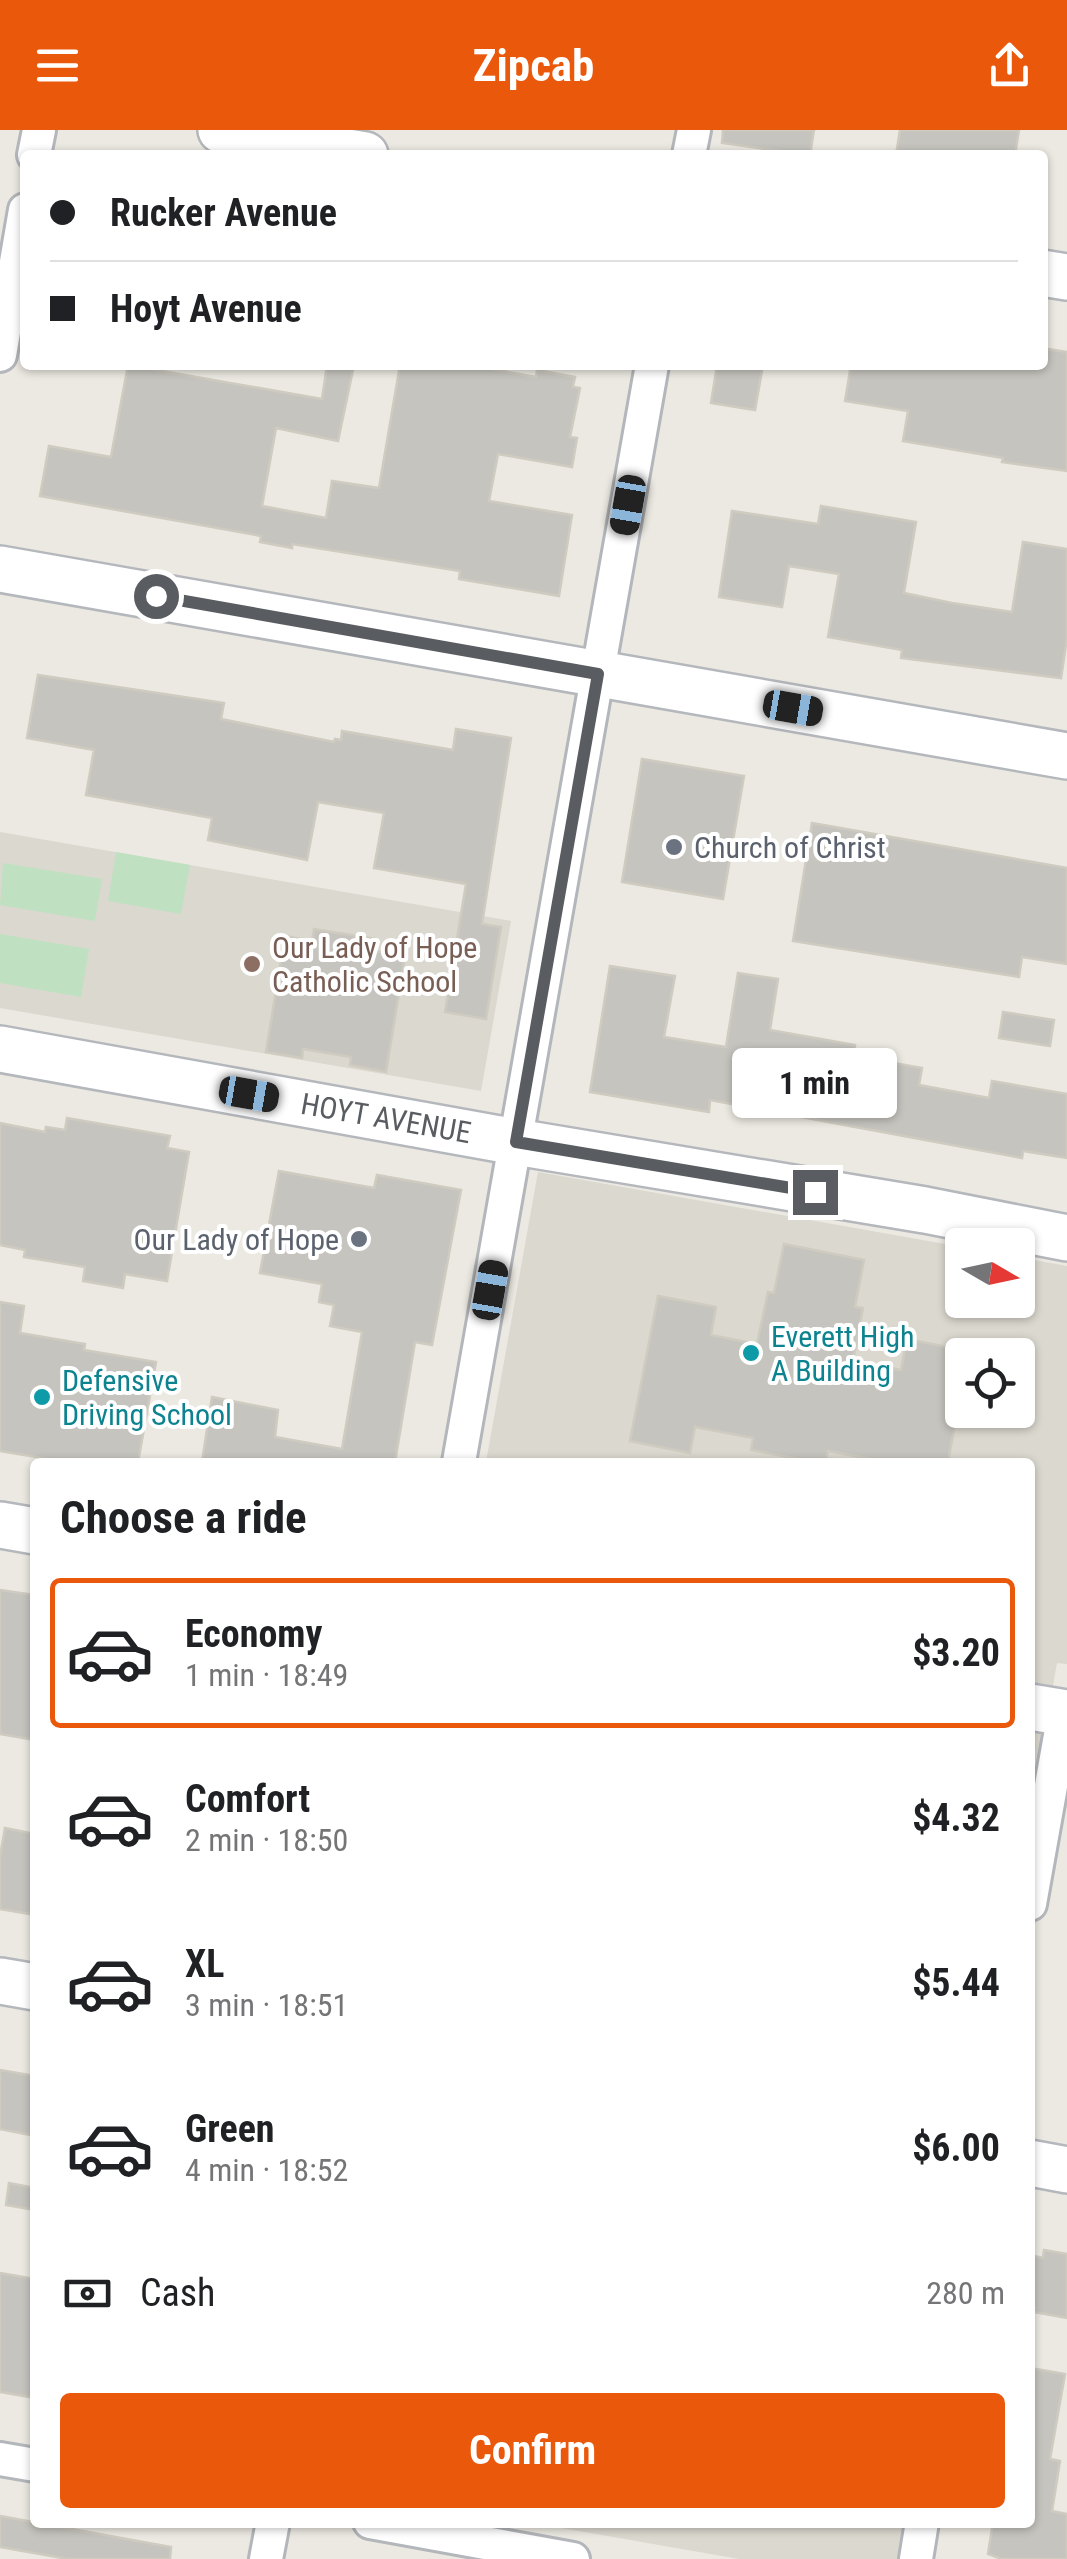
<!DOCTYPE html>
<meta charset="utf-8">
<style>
:root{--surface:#fff;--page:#f6f6f6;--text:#202124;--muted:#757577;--line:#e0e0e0;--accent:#ea580c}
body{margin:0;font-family:"Roboto Condensed",sans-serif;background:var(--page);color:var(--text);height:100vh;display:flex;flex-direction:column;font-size:38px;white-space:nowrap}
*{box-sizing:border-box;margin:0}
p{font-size:32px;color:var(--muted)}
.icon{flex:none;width:55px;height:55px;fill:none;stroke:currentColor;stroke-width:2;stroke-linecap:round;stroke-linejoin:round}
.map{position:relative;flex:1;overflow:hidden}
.details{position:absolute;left:30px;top:1328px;width:1005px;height:1070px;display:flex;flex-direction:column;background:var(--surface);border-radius:10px;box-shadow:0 2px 8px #0004}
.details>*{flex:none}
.banner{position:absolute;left:20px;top:20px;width:1028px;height:220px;border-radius:10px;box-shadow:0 2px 8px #0004;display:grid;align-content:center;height:220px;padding:0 30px;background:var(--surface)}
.needle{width:65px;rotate:99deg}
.buttons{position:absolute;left:945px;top:1098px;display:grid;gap:20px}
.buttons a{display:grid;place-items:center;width:90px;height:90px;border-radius:10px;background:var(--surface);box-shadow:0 2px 8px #0004;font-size:50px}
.end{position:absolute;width:45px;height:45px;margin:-22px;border:12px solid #595c60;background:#fff;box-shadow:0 0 0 5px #fff}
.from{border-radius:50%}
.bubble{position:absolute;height:70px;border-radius:10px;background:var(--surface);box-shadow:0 2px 8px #0004;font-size:32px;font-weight:700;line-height:70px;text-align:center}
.car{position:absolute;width:30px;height:60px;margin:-30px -15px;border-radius:12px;box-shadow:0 0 8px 2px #0007;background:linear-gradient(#222 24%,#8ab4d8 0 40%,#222 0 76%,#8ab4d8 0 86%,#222 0)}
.banner b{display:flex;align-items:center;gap:35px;height:95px;font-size:38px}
.banner b+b{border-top:2px solid var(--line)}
.banner i{width:25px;height:25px;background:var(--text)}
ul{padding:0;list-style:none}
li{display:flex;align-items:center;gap:30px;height:150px;margin:0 20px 15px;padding:0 10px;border:5px solid transparent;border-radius:10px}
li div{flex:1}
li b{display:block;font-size:38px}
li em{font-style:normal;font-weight:700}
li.on{border-color:var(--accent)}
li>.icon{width:90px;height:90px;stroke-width:1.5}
h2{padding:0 30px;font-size:45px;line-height:120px}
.pay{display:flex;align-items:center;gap:25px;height:110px;padding:0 30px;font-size:38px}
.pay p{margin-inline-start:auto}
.primary-button{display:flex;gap:20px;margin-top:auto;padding:20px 30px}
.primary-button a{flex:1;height:115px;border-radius:10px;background:var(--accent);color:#fff;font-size:40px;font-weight:700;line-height:115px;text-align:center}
header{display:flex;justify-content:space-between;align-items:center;height:130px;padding:0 30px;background:var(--accent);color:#fff;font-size:45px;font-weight:700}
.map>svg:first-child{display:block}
.education{fill:#dbd8cf;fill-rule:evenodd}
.green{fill:#bfe1c1}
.building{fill:#c6c4be;stroke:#cfcbc0;stroke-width:2.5}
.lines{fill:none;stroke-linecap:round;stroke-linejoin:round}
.street-casing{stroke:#b3b6ba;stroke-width:38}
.secondary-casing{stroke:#b4b7bc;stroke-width:50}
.street{stroke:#fff;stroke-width:32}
.secondary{stroke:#fff;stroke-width:45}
.route{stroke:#595c60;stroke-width:12}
.worship-dot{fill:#6b7280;stroke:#fff;stroke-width:4}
.education-dot{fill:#8d6e63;stroke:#fff;stroke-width:4}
.culture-dot{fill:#0f9aa8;stroke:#fff;stroke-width:4}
.labels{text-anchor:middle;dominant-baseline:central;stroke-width:8;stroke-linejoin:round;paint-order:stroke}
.worship-label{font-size:30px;fill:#5b616d;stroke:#fff;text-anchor:start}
.education-label{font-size:30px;fill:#785e54;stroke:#fff;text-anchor:start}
.street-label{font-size:30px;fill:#595c60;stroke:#fff}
.culture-label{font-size:30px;fill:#0d838f;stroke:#fff;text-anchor:start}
</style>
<header><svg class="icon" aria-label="menu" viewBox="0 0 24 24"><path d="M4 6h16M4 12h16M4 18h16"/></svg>Zipcab<svg class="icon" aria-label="share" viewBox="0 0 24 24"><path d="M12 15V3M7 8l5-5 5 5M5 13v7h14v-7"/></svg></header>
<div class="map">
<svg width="1067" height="2429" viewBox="0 0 1067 2429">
<rect width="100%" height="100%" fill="#ebe9e1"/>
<g class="education">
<polygon points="0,702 511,791 481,961 0,878"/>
<path d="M538,1042L962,1117V1170H1018V1127L1067,1136V1534L1057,1533L1030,1684V1332H486ZM962,1225H1018V1280H962Z"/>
<polygon points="533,2393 904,2392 904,2393 898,2429 739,2429"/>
</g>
<g class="green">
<polygon points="116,722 190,735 181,784 108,771"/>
<polygon points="3,733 102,749 95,791 0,775"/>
<polygon points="0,804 89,819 81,867 0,853"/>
</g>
<g class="building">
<polygon points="723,0 814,0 810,25 722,13"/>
<polygon points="900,0 1019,0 1015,25 896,25"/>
<polygon points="1042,218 1067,222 1067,341 1002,332 1003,328 903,311 908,281 845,271 851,235 1042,235"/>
<polygon points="128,235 322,269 327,235 354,235 338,311 276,298 262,376 326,388 332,351 379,358 400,235 470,235 536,247 537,240 575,247 573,257 580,258 570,307 577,308 572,337 498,324 489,371 572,385 559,466 459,449 460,441 292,414 292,418 260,412 261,406 40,366 49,316 111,327"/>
<polygon points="717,235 763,235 755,280 711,273"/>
<polygon points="821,376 916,392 904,463 952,473 1012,482 1023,412 1067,419 1067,508 1061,548 901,528 902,520 828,507 839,444 789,436 782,477 719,467 732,381 818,394"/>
<polygon points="38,545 224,573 221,589 334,612 335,609 341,610 342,601 453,620 456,599 511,608 482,794 501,797 486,889 445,882 466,754 374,738 384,683 318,672 307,730 208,710 212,688 86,665 94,620 27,608"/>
<polygon points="642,629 744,646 723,769 622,752"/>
<polygon points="812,693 1067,738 1067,834 1022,827 1019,847 793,811"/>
<polygon points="314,799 376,809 374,821 405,826 386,942 350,935 351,927 303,919 302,928 266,922 285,806 312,811"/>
<polygon points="610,836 675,846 664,907 726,917 738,843 778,849 770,900 855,915 854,926 922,938 919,955 989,968 992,951 1067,964 1067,1028 1023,1021 1022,1028 710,970 709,982 590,962"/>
<polygon points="1003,882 1054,890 1050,916 999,908"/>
<polygon points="67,988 170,1006 167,1018 189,1022 167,1151 125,1144 123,1158 83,1151 85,1137 24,1127 25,1120 0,1115 0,993 45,1002 46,997 65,1000"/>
<polygon points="279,1041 374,1058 377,1045 461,1060 432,1215 415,1212 395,1332 202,1332 212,1267 278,1280 275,1307 342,1319 362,1202 330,1196 334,1175 319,1172 322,1154 260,1143"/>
<polygon points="784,1114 864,1130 855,1177 863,1178 853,1231 901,1240 907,1209 962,1220 962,1257 948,1332 888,1332 828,1321 826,1332 814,1332 751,1320 753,1308 695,1297 690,1323 630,1311 658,1166 716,1177 711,1205 757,1214 768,1162 774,1163"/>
<polygon points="0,1172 24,1176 20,1203 85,1214 84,1220 156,1232 138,1332 66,1332 0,1321"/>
<polygon points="0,1460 35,1465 35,1610 0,1604"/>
<polygon points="5,1698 35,1704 35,1785 0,1779 0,1726"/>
<polygon points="0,1940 35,1946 35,2006 0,1999"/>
<polygon points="9,2053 35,2058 35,2080 6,2075"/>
<polygon points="1044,2120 1067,2124 1067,2188 1034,2182 1035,2178 1030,2177 1030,2125 1043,2128"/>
<polygon points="0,2143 35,2149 35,2268 0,2262"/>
<polygon points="1030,2238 1065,2244 1050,2329 1060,2331 1052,2381 1067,2384 1067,2429 1002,2429 988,2424 993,2392 1030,2392"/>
<polygon points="0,2386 171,2417 170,2429 68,2429 0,2417"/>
</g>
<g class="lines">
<g class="street-casing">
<g id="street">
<polyline points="34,25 39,0"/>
<polyline points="689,25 694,0"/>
<polyline points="0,225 25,80"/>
<polyline points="459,1332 652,235"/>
<polyline points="1030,1774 1064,1583"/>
<polyline points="0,2329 35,2335"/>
<polyline points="370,2392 573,2429"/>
<polyline points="266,2429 273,2392"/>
<polyline points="916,2429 922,2392"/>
</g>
</g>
<g class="secondary-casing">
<g id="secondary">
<polyline points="221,0 365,25"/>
<polyline points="1042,143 1067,147"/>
<polyline points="0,439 1067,626"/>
<polyline points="0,919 516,1012 925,1080 1067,1108"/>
<polyline points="0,1395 35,1401"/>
<polyline points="1030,1577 1067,1583"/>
<polyline points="0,1851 35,1857"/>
<polyline points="1030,2033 1067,2040"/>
</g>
</g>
<use href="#street" class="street"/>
<use href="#secondary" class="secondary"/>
</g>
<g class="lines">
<polyline class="route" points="156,466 598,544 516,1012 815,1062"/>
</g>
<g class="worship-dot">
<circle cx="674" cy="717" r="10"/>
<circle cx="359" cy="1109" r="10"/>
</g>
<circle class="education-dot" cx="252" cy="834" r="10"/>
<g class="culture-dot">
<circle cx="751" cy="1223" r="10"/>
<circle cx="42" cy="1267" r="10"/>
</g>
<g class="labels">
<g class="worship-label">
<text x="694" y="717">Church of Christ</text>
<text x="339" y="1109" text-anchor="end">Our Lady of Hope</text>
</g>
<g class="education-label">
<text x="272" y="817">Our Lady of Hope<tspan x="272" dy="34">Catholic School</tspan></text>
</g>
<g class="street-label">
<text transform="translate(386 988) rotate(10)">HOYT AVENUE</text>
</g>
<g class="culture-label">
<text x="771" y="1206">Everett High<tspan x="771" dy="34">A Building</tspan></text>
<text x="62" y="1250">Defensive<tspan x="62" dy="34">Driving School</tspan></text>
</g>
</g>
</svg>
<div class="buttons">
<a><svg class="needle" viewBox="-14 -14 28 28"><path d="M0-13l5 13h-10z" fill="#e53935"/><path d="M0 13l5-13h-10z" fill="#757577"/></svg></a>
<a><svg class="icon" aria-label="locate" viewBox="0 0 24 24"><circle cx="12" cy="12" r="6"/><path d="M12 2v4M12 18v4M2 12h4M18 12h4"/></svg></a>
</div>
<i class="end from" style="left:156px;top:466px"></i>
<i class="end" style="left:815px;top:1062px"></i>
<div class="bubble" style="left:732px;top:918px;width:165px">1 min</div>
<i class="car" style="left:628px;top:375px;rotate:190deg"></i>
<i class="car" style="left:793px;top:578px;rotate:100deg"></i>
<i class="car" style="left:249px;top:964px;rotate:100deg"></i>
<i class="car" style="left:490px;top:1160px;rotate:10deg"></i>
<div class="banner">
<b><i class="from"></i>Rucker Avenue</b>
<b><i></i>Hoyt Avenue</b>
</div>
<section class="details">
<h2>Choose a ride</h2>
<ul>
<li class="on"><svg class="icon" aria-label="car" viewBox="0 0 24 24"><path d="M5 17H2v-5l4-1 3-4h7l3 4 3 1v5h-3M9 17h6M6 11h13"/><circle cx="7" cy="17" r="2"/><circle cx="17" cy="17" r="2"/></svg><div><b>Economy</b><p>1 min · 18:49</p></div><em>$3.20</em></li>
<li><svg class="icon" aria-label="car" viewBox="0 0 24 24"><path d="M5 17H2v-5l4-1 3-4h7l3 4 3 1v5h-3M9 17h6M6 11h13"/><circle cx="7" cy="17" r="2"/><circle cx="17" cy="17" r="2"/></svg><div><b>Comfort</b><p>2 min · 18:50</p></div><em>$4.32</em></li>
<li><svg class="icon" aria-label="car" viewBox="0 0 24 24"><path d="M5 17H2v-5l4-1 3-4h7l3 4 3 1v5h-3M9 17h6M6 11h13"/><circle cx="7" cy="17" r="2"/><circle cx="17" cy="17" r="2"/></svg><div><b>XL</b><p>3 min · 18:51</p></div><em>$5.44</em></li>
<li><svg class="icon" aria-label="car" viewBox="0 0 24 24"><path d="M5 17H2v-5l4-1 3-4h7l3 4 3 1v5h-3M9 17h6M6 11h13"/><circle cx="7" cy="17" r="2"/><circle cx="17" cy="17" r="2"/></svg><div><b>Green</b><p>4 min · 18:52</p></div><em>$6.00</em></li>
</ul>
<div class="pay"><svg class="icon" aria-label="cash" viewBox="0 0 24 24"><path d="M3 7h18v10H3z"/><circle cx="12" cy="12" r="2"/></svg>Cash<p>280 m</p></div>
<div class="primary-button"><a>Confirm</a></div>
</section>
</div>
